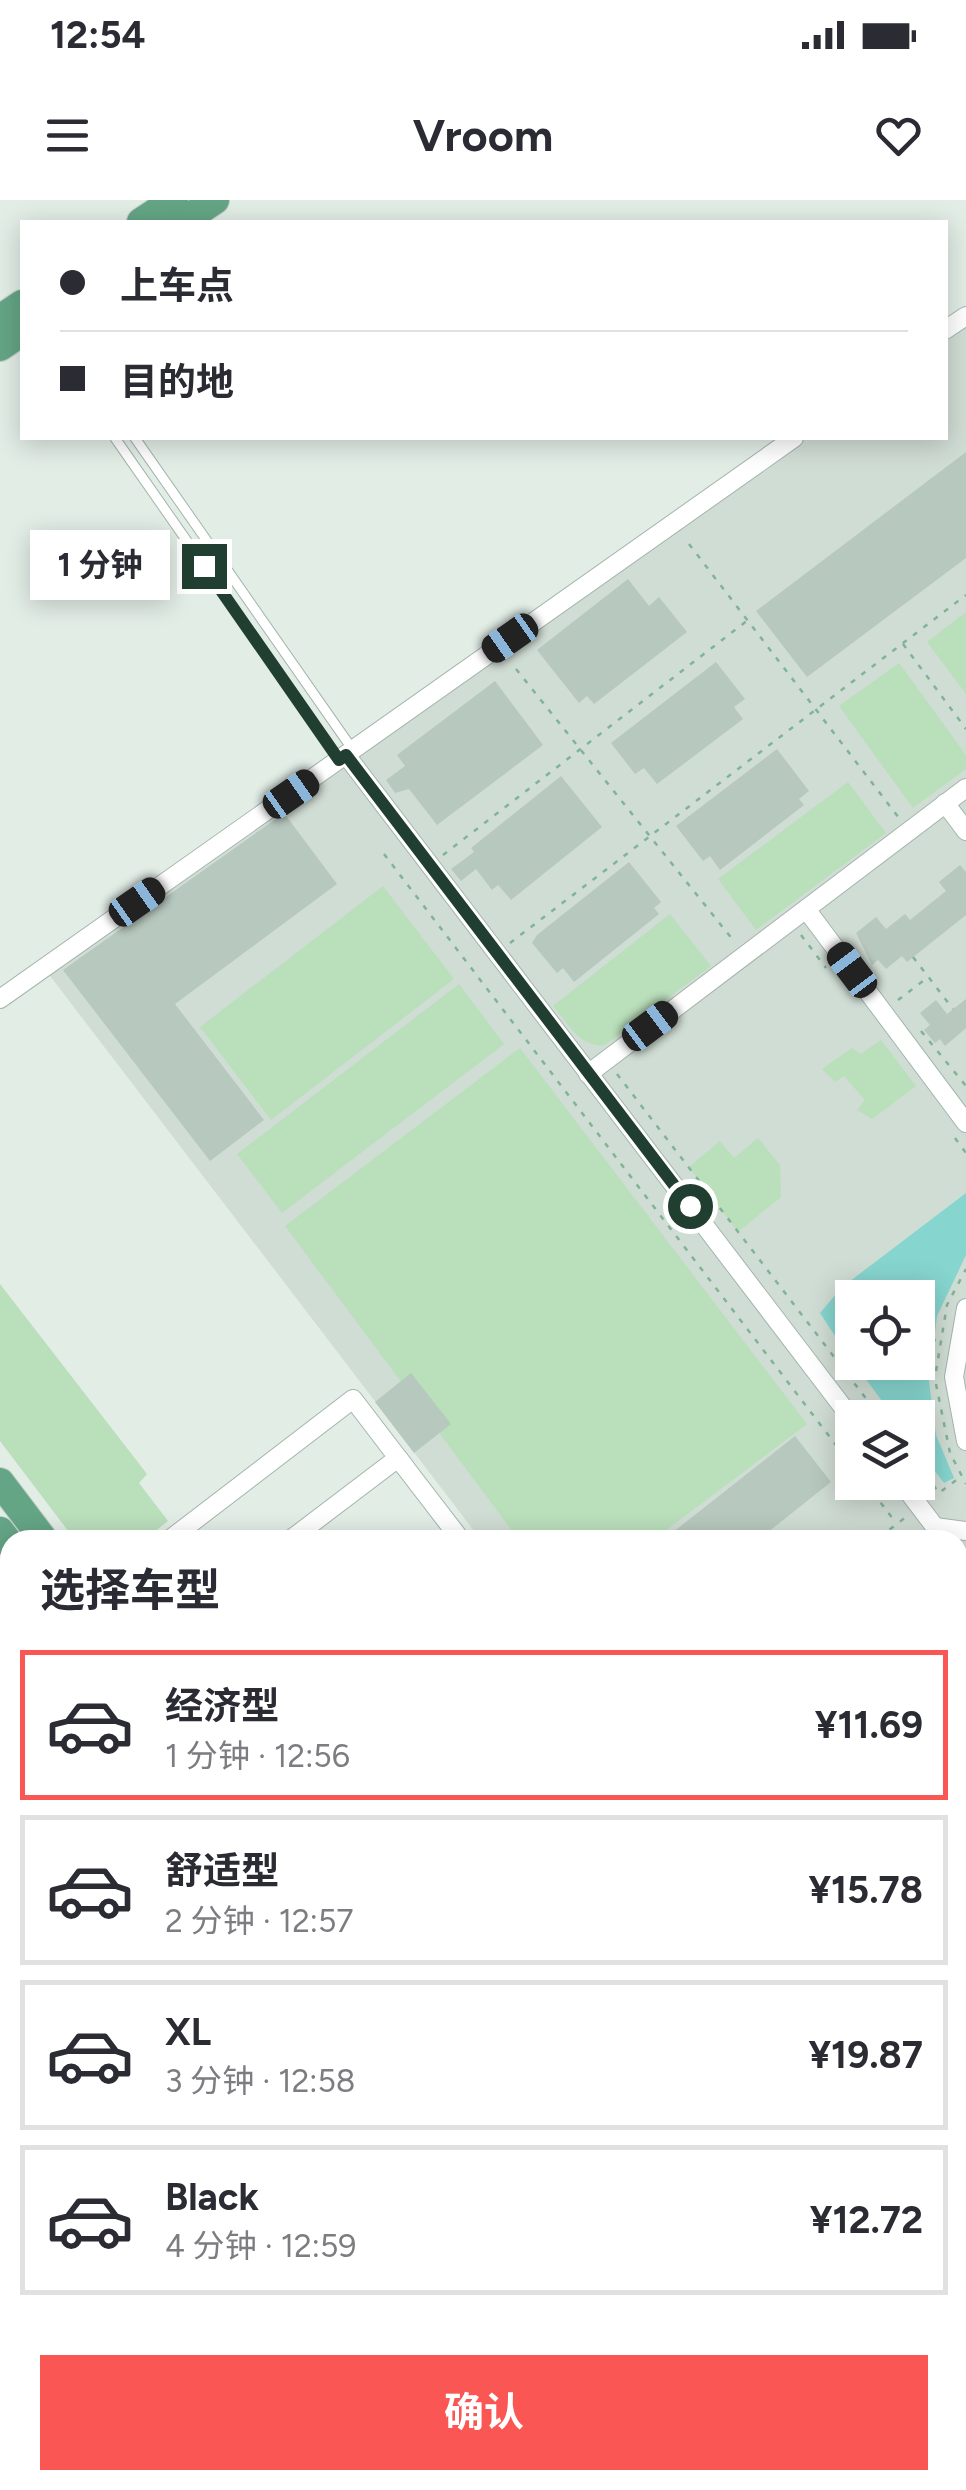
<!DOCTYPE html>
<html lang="zh">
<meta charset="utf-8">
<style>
:root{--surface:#fff;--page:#f7f7f7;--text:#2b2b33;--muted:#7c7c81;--line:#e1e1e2;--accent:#fa5653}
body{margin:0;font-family:Figtree,"Noto Sans SC",sans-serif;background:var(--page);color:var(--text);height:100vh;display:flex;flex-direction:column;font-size:38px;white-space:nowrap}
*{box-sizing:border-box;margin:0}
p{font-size:32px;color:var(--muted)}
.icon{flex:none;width:55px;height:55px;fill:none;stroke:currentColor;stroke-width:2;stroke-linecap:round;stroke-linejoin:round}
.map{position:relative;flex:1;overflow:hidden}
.sheet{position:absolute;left:0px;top:1330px;width:968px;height:960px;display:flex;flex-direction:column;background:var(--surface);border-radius:30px 30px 0 0;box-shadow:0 5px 25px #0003}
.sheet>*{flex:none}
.top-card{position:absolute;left:20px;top:20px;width:928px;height:220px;border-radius:0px;box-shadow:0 5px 25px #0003;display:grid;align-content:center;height:220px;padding:0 40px;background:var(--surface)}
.controls{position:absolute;left:835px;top:1080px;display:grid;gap:20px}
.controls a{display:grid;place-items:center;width:100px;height:100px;border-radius:0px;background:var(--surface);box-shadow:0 5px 25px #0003;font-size:50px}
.end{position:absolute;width:45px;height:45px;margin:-22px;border:12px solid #213f30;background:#fff;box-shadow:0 0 0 5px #fff}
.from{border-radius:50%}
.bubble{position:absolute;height:70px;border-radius:0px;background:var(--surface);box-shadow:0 5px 25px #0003;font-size:32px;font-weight:700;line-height:70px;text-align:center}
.car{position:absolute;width:30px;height:60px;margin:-30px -15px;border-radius:12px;box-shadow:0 0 8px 2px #0007;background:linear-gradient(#222 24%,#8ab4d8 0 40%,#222 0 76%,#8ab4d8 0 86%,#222 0)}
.top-card b{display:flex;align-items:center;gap:35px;height:95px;font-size:38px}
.top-card b+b{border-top:2px solid var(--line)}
.top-card i{width:25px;height:25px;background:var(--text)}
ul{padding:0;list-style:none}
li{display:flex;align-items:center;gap:30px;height:150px;margin:0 20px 15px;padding:0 20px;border:5px solid var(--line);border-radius:0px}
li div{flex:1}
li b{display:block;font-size:38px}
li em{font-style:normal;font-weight:700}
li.on{border-color:var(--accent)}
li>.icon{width:90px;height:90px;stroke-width:1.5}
h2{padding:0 40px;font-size:45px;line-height:120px}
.action{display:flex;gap:20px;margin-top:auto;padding:20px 40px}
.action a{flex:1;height:115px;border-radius:0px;background:var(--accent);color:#fff;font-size:40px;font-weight:700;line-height:115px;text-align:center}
.status{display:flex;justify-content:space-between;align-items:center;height:70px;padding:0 50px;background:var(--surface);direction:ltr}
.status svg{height:28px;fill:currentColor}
header{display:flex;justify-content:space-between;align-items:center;height:130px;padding:0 40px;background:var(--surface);font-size:45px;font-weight:700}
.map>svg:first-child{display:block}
.built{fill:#d0ddd4;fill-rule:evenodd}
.green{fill:#badfbb}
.water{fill:#87d5cf}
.building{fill:#b7c8be}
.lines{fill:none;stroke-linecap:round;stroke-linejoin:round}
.service-casing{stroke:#a4b5ac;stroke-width:11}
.minor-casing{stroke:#a4b5ac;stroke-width:20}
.primary-casing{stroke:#c1c9c5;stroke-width:30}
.path{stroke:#81b397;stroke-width:2.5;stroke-dasharray:5 8;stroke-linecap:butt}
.service{stroke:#fff;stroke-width:9}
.minor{stroke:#fff;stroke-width:18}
.primary{stroke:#64a585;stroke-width:28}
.route{stroke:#213f30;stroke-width:12}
</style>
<div class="status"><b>12:54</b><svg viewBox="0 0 49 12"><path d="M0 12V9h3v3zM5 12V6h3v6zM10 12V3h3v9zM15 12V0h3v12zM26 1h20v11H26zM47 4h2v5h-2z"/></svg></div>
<header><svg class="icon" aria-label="menu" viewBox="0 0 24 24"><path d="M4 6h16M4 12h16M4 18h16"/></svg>Vroom<svg class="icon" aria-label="heart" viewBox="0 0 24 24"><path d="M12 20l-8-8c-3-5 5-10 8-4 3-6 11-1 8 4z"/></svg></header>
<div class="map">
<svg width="966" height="2290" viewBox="0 0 966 2290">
<rect width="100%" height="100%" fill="#e2ede6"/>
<g class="built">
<path d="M966,121V1632L958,1638V1340H481L44,768L799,238H945V135ZM852,1098H918V1162H852ZM852,1218H918V1282H852Z"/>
<polygon points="455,2280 588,2280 595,2290 440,2290"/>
</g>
<g class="green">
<polygon points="966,412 966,494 927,442"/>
<polygon points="899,463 966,555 966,569 913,608 839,506"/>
<polygon points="848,582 886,633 756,730 718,679"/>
<polygon points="383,686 454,779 271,920 200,827"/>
<path d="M670,714L711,766L605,845C581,849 567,822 553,806Z"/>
<polygon points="459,784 504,844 282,1013 237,954"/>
<polygon points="881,840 916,886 872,919 857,910 865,900 844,876 835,882 822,869 852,848 861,854"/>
<polygon points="520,848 807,1224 653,1340 519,1340 285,1026"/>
<polygon points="758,938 780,965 781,997 738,1032 689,967 720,941 734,958"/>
<polygon points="0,1084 147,1274 139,1283 168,1321 144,1340 75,1340 0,1241"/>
<polygon points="0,1374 10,1387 10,2280 144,2280 130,2290 0,2290"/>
<polygon points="966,1632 966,1700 958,1706 958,1638"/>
<polygon points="348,2280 455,2280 440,2290 334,2290"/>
<polygon points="803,2280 907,2280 915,2290 811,2290"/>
</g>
<polygon class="water" points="966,993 966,1055 937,1116 929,1182 936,1235 954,1278 944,1283 918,1249 918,1218 894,1217 853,1162 918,1162 918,1098 852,1098 852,1162 820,1113 841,1088"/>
<g class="building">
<polygon points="966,252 966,358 807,477 756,411"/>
<polygon points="628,379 649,406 659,397 687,432 594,504 587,496 579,503 537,450"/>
<polygon points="716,462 745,499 734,507 743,519 657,584 644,568 635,574 611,543"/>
<polygon points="495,481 543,545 437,625 409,589 395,593 386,580 405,566 397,555"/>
<polygon points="777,549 809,591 799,599 804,605 720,670 710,656 703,661 676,626"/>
<polygon points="561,576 602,627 511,700 498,685 492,690 476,669 461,681 451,669 474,652 471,648"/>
<polygon points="284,613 337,684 175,804 264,920 210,961 63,770"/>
<polygon points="629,662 661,702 654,708 659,714 574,782 563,768 557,773 532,743 537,735"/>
<polygon points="960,665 966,672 966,715 907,762 902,756 886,769 878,760 872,765 856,733 876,717 886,729 905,714 910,720 946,691 939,682"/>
<polygon points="966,799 966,828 945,846 940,839 935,843 924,830 930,825 920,813 936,800 947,814"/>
<polygon points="411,1173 451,1224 414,1253 375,1202"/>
<polygon points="795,1236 831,1282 758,1340 663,1340"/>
</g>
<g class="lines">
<g class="service-casing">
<g id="service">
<polyline points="115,238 339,559"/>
<polyline points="135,238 353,550"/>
<polyline points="958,1729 966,1723"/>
<polyline points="958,1842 966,1836"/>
<polyline points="147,2290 161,2280"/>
<polyline points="312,2290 326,2280"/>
</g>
</g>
<g class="minor-casing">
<g id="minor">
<polyline points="945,130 966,116"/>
<polyline points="346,555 852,1219"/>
<polyline points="945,603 966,631"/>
<polyline points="806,709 966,923"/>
<polyline points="0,799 794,238"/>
<polyline points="588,874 966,588"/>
<polyline points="966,1108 954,1177 966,1241"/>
<polyline points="901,1282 935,1327 935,1340"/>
<polyline points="935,1327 966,1331"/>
<polyline points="169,1340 353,1199 405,1267"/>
<polyline points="290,1340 398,1258 461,1340"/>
<polyline points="958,1396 966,1407"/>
</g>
</g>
<g class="primary-casing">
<g id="primary">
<polyline points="141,22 174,0"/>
<polyline points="182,22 215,0"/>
<polyline points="0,119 22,104"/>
<polyline points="0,147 22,132"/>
<polyline points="0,1282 44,1340"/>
<polyline points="0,1331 10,1344"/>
<polyline points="958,1774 966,1768"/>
<polyline points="958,1811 966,1805"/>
<polyline points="721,2280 729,2290"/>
<polyline points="753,2280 761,2290"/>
<polyline points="209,2290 223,2280"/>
<polyline points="262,2290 277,2280"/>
</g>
</g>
<g class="path">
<polyline points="689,344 899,618"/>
<polyline points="903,444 966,529"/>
<polyline points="516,469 733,740"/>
<polyline points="384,654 852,1266"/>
<polyline points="443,655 748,420"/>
<polyline points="801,735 826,768"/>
<polyline points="510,743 966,395"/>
<polyline points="913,757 953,809"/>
<polyline points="898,800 927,778"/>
<polyline points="921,831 966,886"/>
<polyline points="617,874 881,1218"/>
<polyline points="955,938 966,953"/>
<polyline points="918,1143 936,1140"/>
<polyline points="848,1170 875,1162"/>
<polyline points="936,1171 947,1105 966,1069"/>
<polyline points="936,1184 950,1253 966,1284"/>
<polyline points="918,1264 939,1293 959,1278"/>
<polyline points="865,1282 896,1323"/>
<polyline points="896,1340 889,1330 906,1317"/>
<polyline points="0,1673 10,1681"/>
<polyline points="958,1689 966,1683"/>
<polyline points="0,1967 10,1957"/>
</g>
<use href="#service" class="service"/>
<use href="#minor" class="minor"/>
<use href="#primary" class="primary"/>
</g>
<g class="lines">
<polyline class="route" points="204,366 339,560 346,555 690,1006"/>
</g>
</svg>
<div class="controls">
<a><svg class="icon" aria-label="locate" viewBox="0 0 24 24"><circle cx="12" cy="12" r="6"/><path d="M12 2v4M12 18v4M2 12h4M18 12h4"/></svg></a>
<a><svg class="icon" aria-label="layers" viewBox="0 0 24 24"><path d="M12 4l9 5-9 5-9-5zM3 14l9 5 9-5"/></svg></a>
</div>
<i class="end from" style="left:690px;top:1006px"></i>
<i class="end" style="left:204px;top:366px"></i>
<div class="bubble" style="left:30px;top:330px;width:140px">1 分钟</div>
<i class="car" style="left:510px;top:438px;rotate:235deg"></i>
<i class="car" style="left:291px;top:594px;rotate:55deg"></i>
<i class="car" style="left:137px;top:702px;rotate:55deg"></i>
<i class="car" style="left:852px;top:770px;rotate:323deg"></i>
<i class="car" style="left:650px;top:826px;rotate:53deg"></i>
<div class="top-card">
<b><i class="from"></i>上车点</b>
<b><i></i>目的地</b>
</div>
<section class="sheet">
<h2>选择车型</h2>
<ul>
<li class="on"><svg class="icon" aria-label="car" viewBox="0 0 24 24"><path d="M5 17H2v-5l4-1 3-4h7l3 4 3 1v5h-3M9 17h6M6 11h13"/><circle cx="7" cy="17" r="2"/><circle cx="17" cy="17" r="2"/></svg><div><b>经济型</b><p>1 分钟 · 12:56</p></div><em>¥11.69</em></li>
<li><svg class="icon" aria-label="car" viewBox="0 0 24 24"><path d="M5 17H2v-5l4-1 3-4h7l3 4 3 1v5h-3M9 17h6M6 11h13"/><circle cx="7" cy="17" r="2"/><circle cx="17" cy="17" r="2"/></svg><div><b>舒适型</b><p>2 分钟 · 12:57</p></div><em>¥15.78</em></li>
<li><svg class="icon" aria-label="car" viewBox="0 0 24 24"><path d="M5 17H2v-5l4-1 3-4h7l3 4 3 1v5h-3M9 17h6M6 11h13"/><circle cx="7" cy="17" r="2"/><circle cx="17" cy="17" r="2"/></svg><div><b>XL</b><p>3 分钟 · 12:58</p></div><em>¥19.87</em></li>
<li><svg class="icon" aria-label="car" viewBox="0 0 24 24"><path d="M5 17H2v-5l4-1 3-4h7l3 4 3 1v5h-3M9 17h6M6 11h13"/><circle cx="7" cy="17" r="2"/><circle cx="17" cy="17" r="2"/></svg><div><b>Black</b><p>4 分钟 · 12:59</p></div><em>¥12.72</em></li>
</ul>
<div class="action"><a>确认</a></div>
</section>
</div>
